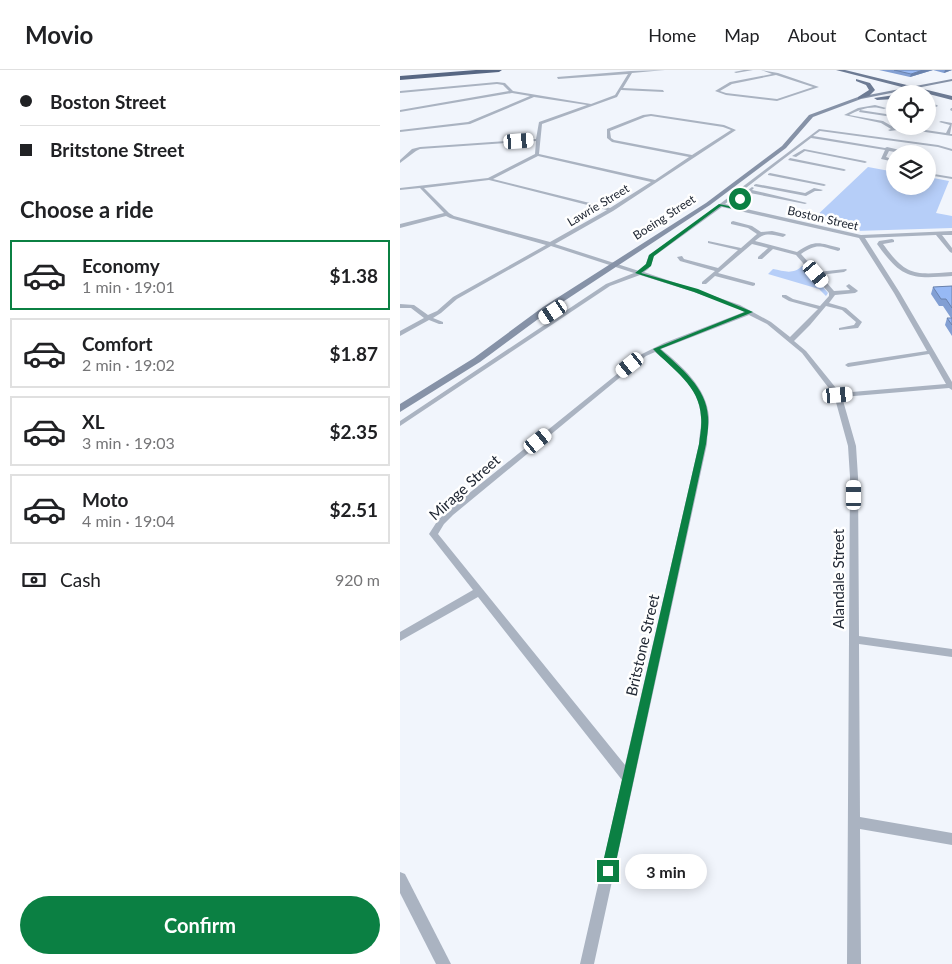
<!DOCTYPE html>
<meta charset="utf-8">
<style>
:root{--surface:#fff;--page:#f6f6f6;--text:#202124;--muted:#757577;--line:#e0e0e0;--accent:#0b8043}
body{margin:0;font-family:Lato,sans-serif;background:var(--page);color:var(--text);height:100vh;display:flex;flex-direction:column;font-size:19px;white-space:nowrap}
*{box-sizing:border-box;margin:0}
p{font-size:16px;color:var(--muted)}
.icon{flex:none;width:28px;height:28px;fill:none;stroke:currentColor;stroke-width:2;stroke-linecap:round;stroke-linejoin:round}
.map{position:relative;flex:1;overflow:hidden}
.details{display:flex;flex-direction:column;background:var(--surface);width:400px}
.details>*{flex:none}
.top-card{display:grid;align-content:center;height:110px;padding:0 20px;background:var(--surface)}
.buttons{position:absolute;left:486px;top:15px;display:grid;gap:10px}
.buttons a{display:grid;place-items:center;width:50px;height:50px;border-radius:50%;background:var(--surface);box-shadow:0 2px 12px #0003;font-size:25px}
.end{position:absolute;width:22px;height:22px;margin:-11px;border:6px solid #0b8043;background:#fff;box-shadow:0 0 0 2px #fff}
.from{border-radius:50%}
.bubble{position:absolute;height:35px;border-radius:18px;background:var(--surface);box-shadow:0 2px 12px #0003;font-size:16px;font-weight:700;line-height:35px;text-align:center}
.car{position:absolute;width:15px;height:30px;margin:-15px -8px;border-radius:6px;box-shadow:0 0 4px 1px #0007;background:linear-gradient(#fff 24%,#345 0 40%,#fff 0 76%,#345 0 86%,#fff 0)}
.top-card b{display:flex;align-items:center;gap:18px;height:48px;font-size:19px}
.top-card b+b{border-top:1px solid var(--line)}
.top-card i{width:12px;height:12px;background:var(--text)}
ul{padding:0;list-style:none}
li{display:flex;align-items:center;gap:15px;height:70px;margin:0 10px 8px;padding:0 10px;border:2px solid var(--line);border-radius:0px}
li div{flex:1}
li b{display:block;font-size:19px}
li em{font-style:normal;font-weight:700}
li.active{border-color:var(--accent)}
li>.icon{width:45px;height:45px;stroke-width:1.5}
h2{padding:0 20px;font-size:22px;line-height:60px}
.pay{display:flex;align-items:center;gap:12px;height:55px;padding:0 20px;font-size:19px}
.pay p{margin-inline-start:auto}
.cta{display:flex;gap:10px;margin-top:auto;padding:10px 20px}
.cta a{flex:1;height:58px;border-radius:30px;background:var(--accent);color:#fff;font-size:20px;font-weight:700;line-height:58px;text-align:center}
header{display:flex;align-items:center;gap:30px;box-sizing:border-box;height:70px;padding:0 25px;background:var(--surface);border-bottom:1px solid var(--line)}
header strong{font-size:24px}
nav{display:flex;gap:28px;margin-inline-start:auto;font-size:18px}
main{display:flex;flex:1;min-height:0}
.map>svg:first-child{display:block}
.green{fill:#b6cef8}
.lines{fill:none;stroke-linecap:round;stroke-linejoin:round}
.street{fill:#aab3c1;fill-rule:evenodd}
.secondary{fill:#8692a7;fill-rule:evenodd}
.primary{fill:#6d7b94;fill-rule:evenodd}
.highway{fill:#576783;fill-rule:evenodd}
.wall{fill:#829fd3}
.shaded-wall{fill:#6a82ac}
.building{fill:#97b9f5;stroke:#6a82ac}
.route{fill:#0b8043}
.labels{text-anchor:middle;dominant-baseline:central;stroke-width:5;stroke-linejoin:round;paint-order:stroke}
.far-street-label{font-size:12px;fill:#212834;stroke:#fff}
.street-label{font-size:15px;fill:#212834;stroke:#fff}
</style>
<header>
<strong>Movio</strong>
<nav><a>Home</a><a>Map</a><a>About</a><a>Contact</a></nav>
</header>
<main>
<section class="details">
<div class="top-card">
<b><i class="from"></i>Boston Street</b>
<b><i></i>Britstone Street</b>
</div>
<h2>Choose a ride</h2>
<ul>
<li class="active"><svg class="icon" aria-label="car" viewBox="0 0 24 24"><path d="M5 17H2v-5l4-1 3-4h7l3 4 3 1v5h-3M9 17h6M6 11h13"/><circle cx="7" cy="17" r="2"/><circle cx="17" cy="17" r="2"/></svg><div><b>Economy</b><p>1 min · 19:01</p></div><em>$1.38</em></li>
<li><svg class="icon" aria-label="car" viewBox="0 0 24 24"><path d="M5 17H2v-5l4-1 3-4h7l3 4 3 1v5h-3M9 17h6M6 11h13"/><circle cx="7" cy="17" r="2"/><circle cx="17" cy="17" r="2"/></svg><div><b>Comfort</b><p>2 min · 19:02</p></div><em>$1.87</em></li>
<li><svg class="icon" aria-label="car" viewBox="0 0 24 24"><path d="M5 17H2v-5l4-1 3-4h7l3 4 3 1v5h-3M9 17h6M6 11h13"/><circle cx="7" cy="17" r="2"/><circle cx="17" cy="17" r="2"/></svg><div><b>XL</b><p>3 min · 19:03</p></div><em>$2.35</em></li>
<li><svg class="icon" aria-label="car" viewBox="0 0 24 24"><path d="M5 17H2v-5l4-1 3-4h7l3 4 3 1v5h-3M9 17h6M6 11h13"/><circle cx="7" cy="17" r="2"/><circle cx="17" cy="17" r="2"/></svg><div><b>Moto</b><p>4 min · 19:04</p></div><em>$2.51</em></li>
</ul>
<div class="pay"><svg class="icon" aria-label="cash" viewBox="0 0 24 24"><path d="M3 7h18v10H3z"/><circle cx="12" cy="12" r="2"/></svg>Cash<p>920 m</p></div>
<div class="cta"><a>Confirm</a></div>
</section>
<div class="map">
<svg width="552" height="894" viewBox="0 0 552 894">
<rect width="100%" height="100%" fill="#f1f5fc"/>
<g class="green">
<polygon points="468,97 495,102 495,116 528,116 528,107 549,111 536,143 552,146 552,158 456,161 411,151"/>
<path d="M402,196H405L428,223L426,226L419,219L368,204L373,199C384,201 393,205 402,196Z"/>
</g>
<g class="lines">
<g class="street">
<path d="M265,0L232,3L223,18L263,20L264,22L221,20L217,27L142,54L139,84L255,110L289,87L212,72L207,68V59L243,45L251,44L324,55L336,60L213,141L155,174L239,201L245,196L249,185L292,155L419,59L538,75L552,79V81L538,77L420,61L413,66L485,78L487,77L517,84H507L489,81L486,87L495,90V92L481,89L485,80L411,68L325,134L338,137V128L352,117L354,118L352,120L407,133L405,134L350,123L342,129V138L461,165L552,161V165H542L552,178V183L550,182L536,165L465,168L500,223L552,312V320L549,318L442,327L456,376L458,407L459,566L552,579V587L459,574L460,747L552,763V775L460,759L461,894H447L450,407L448,376L434,325L402,283L367,254L349,245L261,279C282,296 307,318 309,347C309,356 307,365 307,374L194,894H180L222,710L78,527L0,571V562L73,520L29,464L38,450L47,441L242,284L264,273L344,242L336,237L294,222L240,205L210,216L0,356V351L206,214L234,203L151,176L57,229L41,243L33,248L43,252V254H39L29,250L0,266V261L24,248L11,238H0V234L14,235L28,245L37,241L53,227L146,175L50,148L46,146L0,158V154L44,143L20,118L0,120V118L88,108L135,84L136,71L20,79L16,81L0,93V90L12,79L20,77L136,69L139,52L187,35L134,27L70,54L0,62V60L68,52L130,26L112,23L0,42V40L109,21L103,15L97,14L0,23V21L97,12L105,13L113,21L191,34L215,25L228,4L158,9L157,7L231,1ZM251,46L323,57L331,60L292,85L214,70L211,68L210,61L245,47ZM138,86L251,112L210,138L93,109ZM89,110L207,140L150,172L54,146L49,143L24,118ZM322,137L459,168L494,223L527,281L448,293L445,295L448,297L529,284L546,314L440,323L406,281L394,271L410,255L426,236L442,240L456,252L454,255L439,258V260L458,258L462,252L446,238L429,233L435,225L455,223L458,221L457,220L449,214L446,216L450,220L434,221L420,205L444,202L447,200L446,199L417,202L401,184C417,173 420,176 438,181L440,180V178C420,173 415,169 397,182L355,171C365,162 370,164 383,167L386,165L385,164L372,161L361,162L352,156L333,151L331,152V154L348,158L357,164L341,178L308,171V173L338,180L318,198L284,189L282,186L277,187L280,191L315,201L302,212V214H306L315,206L353,216L355,215V213L318,203L352,174L368,178L358,187V189H362L373,179L396,185L429,223V226L420,236L393,229L386,225H382V227L389,231L418,239L390,267L371,252L340,235L244,202C251,198 252,194 253,187ZM255,282C276,299 300,318 301,347C302,356 299,365 299,374L225,695L38,464L44,454L53,445L246,286Z"/>
<polygon points="344,0 353,0 336,3 334,2"/>
<path d="M361,0L378,3L419,17L377,31L326,25L315,21L330,12L372,4ZM376,5L413,17L377,29L326,23L320,21L332,14Z"/>
<polygon points="528,33 537,35 538,36 536,37 528,35"/>
<path d="M475,35L486,38L484,39C472,35 460,39 449,45L483,51L495,58L505,57L546,63L550,55L539,52L541,51L552,53L550,64H552V66L505,59L490,61L488,60L491,59L481,53L444,45L458,38Z"/>
<polygon points="551,38 552,38 552,41 550,40"/>
<polygon points="460,40 486,44 488,45 486,46 459,42"/>
<polygon points="404,79 465,91 467,92 465,93 405,81 396,87 392,86"/>
<polygon points="390,88 444,99 446,100 444,101 388,90"/>
<polygon points="370,103 424,114 426,115 424,116 368,105 368,104"/>
<polygon points="528,103 552,107 552,109 528,105"/>
<polygon points="356,114 405,123 414,118 423,120 421,121 415,121 406,126 354,116 354,115"/>
<path d="M492,169L494,170V172L483,174C506,206 514,205 552,202V206C511,209 502,209 477,174L479,171Z"/>
<polygon points="0,802 5,804 51,894 36,894 0,823"/>
</g>
<polygon class="secondary" points="552,9 552,11 461,29 413,47 386,78 310,135 149,241 80,292 0,342 0,334 74,288 143,237 306,133 382,76 409,45 458,27"/>
<g class="primary">
<polygon points="436,0 445,0 552,26 552,30"/>
<polygon points="456,9 470,13 475,20 469,26 458,29 458,27 469,20 466,15 456,11"/>
<polygon points="495,25 495,29 477,30 474,28"/>
</g>
<polygon class="highway" points="76,0 102,0 99,2 0,10 0,6"/>
</g>
<g class="wall">
<polygon points="479,0 552,0 544,3 533,0 510,7"/>
<polygon points="552,216 552,266 545,255 547,248 551,248 543,236 539,236 531,224 533,217"/>
</g>
<g class="shaded-wall">
<polygon points="523,0 533,0 510,7 511,4"/>
<polygon points="545,0 552,0 544,3"/>
</g>
<g class="building">
<polygon points="494,0 523,0 511,4"/>
<polygon points="552,216 552,238 546,229 541,229 533,217"/>
<polygon points="547,248 552,248 552,255"/>
</g>
<path class="route" d="M340,128L342,129V141L321,136L254,186L251,196L241,203L298,219L353,242L260,279C280,297 307,318 308,347C309,356 307,366 306,374L214,801L212,805L208,807L203,805L201,801L299,374C300,366 302,356 301,347C300,316 272,299 253,279L345,242L294,222L235,203L246,194L249,185L319,134L338,138L337,129Z"/>
<g class="labels">
<g class="far-street-label">
<text transform="translate(198 135) rotate(-31)">Lawrie Street</text>
<text transform="translate(264 147) rotate(-33)">Boeing Street</text>
<text transform="translate(423 148) rotate(13)">Boston Street</text>
</g>
<g class="street-label">
<text transform="translate(64 417) rotate(-42)">Mirage Street</text>
<text transform="translate(438 509) rotate(-90)">Alandale Street</text>
<text transform="translate(242 575) rotate(-77)">Britstone Street</text>
</g>
</g>
</svg>
<div class="buttons">
<a><svg class="icon" aria-label="locate" viewBox="0 0 24 24"><circle cx="12" cy="12" r="6"/><path d="M12 2v4M12 18v4M2 12h4M18 12h4"/></svg></a>
<a><svg class="icon" aria-label="layers" viewBox="0 0 24 24"><path d="M12 4l9 5-9 5-9-5zM3 14l9 5 9-5"/></svg></a>
</div>
<i class="end from" style="left:340px;top:129px"></i>
<i class="end" style="left:208px;top:801px"></i>
<div class="bubble" style="left:225px;top:784px;width:82px">3 min</div>
<i class="car" style="left:119px;top:71px;rotate:86deg"></i>
<i class="car" style="left:416px;top:204px;rotate:140deg"></i>
<i class="car" style="left:153px;top:242px;rotate:236deg"></i>
<i class="car" style="left:230px;top:295px;rotate:231deg"></i>
<i class="car" style="left:438px;top:325px;rotate:85deg"></i>
<i class="car" style="left:138px;top:371px;rotate:51deg"></i>
<i class="car" style="left:454px;top:425px;rotate:0deg"></i>
</div>
</main>
